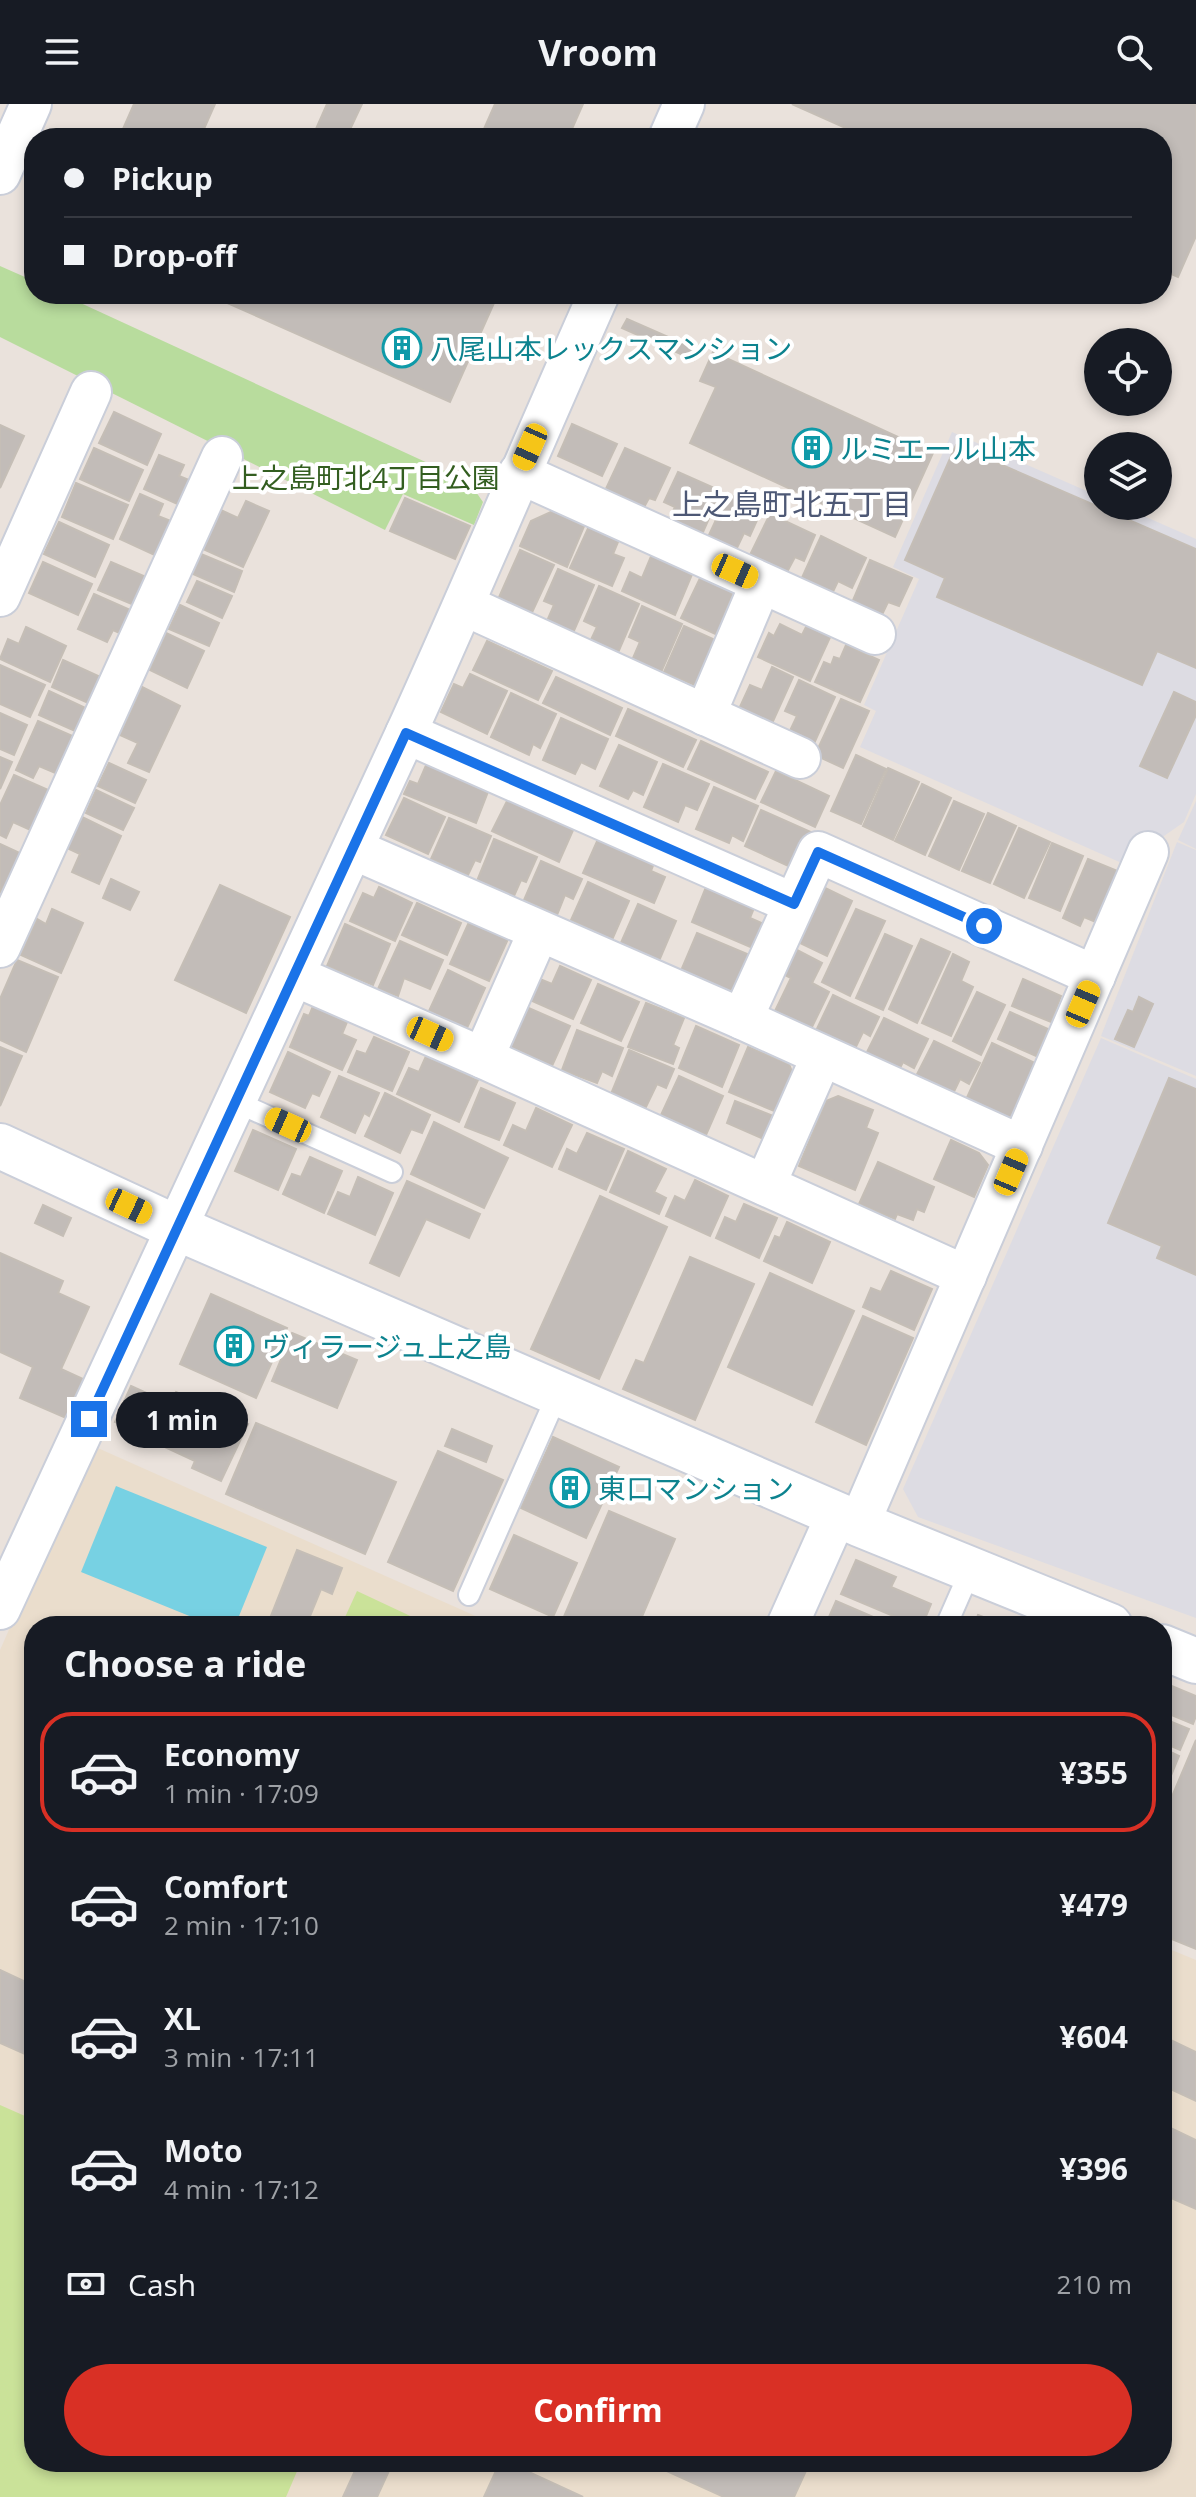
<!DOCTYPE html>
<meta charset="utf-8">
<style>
:root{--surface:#171b24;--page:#20242c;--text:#f1f3f6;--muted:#9ea1a6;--line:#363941;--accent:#d93025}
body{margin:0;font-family:"Open Sans","Noto Sans JP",sans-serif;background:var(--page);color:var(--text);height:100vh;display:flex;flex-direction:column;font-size:30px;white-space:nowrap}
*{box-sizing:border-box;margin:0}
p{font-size:26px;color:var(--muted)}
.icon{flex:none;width:44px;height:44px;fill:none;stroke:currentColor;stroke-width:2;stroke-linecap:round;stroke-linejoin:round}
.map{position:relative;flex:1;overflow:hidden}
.sheet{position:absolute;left:24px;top:1512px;width:1148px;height:856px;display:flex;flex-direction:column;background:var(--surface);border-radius:32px;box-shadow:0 4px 12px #0003}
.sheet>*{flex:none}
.top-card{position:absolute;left:24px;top:24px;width:1148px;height:176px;border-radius:32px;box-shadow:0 4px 12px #0003;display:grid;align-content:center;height:176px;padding:0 40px;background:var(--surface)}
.tools{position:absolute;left:1084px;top:224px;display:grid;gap:16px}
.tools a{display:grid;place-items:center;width:88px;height:88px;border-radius:50%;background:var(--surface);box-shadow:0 4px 12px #0003;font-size:40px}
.end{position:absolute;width:36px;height:36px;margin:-18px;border:10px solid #1a73e8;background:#fff;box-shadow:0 0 0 4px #fff}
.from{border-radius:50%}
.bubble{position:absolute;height:56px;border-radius:28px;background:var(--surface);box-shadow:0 4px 12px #0003;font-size:26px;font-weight:700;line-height:56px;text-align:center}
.car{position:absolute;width:24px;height:48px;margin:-24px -12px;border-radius:10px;box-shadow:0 0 6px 2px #0007;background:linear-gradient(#f5c518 24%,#345 0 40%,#f5c518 0 76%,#345 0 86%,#f5c518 0)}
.top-card b{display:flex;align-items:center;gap:28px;height:76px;font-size:30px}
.top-card b+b{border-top:2px solid var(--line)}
.top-card i{width:20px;height:20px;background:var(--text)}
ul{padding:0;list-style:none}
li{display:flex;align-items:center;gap:24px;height:120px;margin:0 16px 12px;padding:0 24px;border:4px solid transparent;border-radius:32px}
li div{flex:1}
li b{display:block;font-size:30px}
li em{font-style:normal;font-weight:700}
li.current{border-color:var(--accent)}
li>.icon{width:72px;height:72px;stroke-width:1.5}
h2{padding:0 40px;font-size:36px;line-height:96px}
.pay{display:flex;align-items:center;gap:20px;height:88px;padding:0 40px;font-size:30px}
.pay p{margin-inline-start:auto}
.action{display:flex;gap:16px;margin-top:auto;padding:16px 40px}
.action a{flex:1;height:92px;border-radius:48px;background:var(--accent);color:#fff;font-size:32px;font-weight:700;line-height:92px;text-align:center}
header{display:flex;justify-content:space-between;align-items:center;height:104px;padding:0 40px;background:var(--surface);font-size:36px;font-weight:700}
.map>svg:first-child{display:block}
.industrial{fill:#dddce3}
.education{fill:#eaddcc}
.green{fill:#b8dc9d}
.pitch{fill:#cae299}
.water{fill:#77d1e3}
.building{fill:#c2bcb8;stroke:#c5beb6;stroke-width:2}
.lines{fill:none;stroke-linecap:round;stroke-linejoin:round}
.lane-casing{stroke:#caced9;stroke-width:24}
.street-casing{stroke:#caced9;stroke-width:44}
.secondary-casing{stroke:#caced9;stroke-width:48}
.lane{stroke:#fff;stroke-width:20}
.street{stroke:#fff;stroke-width:40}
.secondary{stroke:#fff;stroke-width:44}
.route{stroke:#1a73e8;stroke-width:10}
.labels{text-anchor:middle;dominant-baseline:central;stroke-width:8;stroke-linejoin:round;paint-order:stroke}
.culture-label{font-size:28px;fill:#0d838f;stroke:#fff;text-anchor:start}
.park-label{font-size:28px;fill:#335e20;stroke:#fff}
.neighbourhood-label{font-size:30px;fill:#4d5875;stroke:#fff}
</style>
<header><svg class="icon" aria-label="menu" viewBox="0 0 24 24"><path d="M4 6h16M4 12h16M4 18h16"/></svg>Vroom<svg class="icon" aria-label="search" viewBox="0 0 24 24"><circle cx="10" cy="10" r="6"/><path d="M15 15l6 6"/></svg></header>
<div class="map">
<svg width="1196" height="2393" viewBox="0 0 1196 2393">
<rect width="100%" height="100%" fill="#eae2dc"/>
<g class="industrial">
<polygon points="952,328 1098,392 1098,402 1121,402 1196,435 1196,690 1184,718 1124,760 860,643 876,607 864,601 919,475 893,463"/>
<polygon points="1196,697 1196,745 1178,736"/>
<polygon points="1177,738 1196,746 1196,972 1101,932"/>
<polygon points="1101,934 1196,975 1196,1514 918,1413 903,1385"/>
</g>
<polygon class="education" points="91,1341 498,1522 34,1522 34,2358 1162,2358 1162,1842 1196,1856 1196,2393 0,2393 0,1546"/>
<polygon class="green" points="0,162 34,177 34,190 61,190 469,378 483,398 474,421 403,390 385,426 0,233"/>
<g class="pitch">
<polygon points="357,1487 421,1517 419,1522 341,1522"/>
<polygon points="0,2001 34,2016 34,2358 301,2358 286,2393 0,2393"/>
</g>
<polygon class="water" points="116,1382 267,1443 235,1522 214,1522 81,1468"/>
<g class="building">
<polygon points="134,0 215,0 200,34 119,34"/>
<polygon points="327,0 362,0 346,34 312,34"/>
<polygon points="495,0 583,0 568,34 480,34"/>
<polygon points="792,0 1196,0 1196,132 1178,173 1162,166 1162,34 868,34"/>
<polygon points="207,190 498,190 450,298"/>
<polygon points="627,215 698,246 694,256 622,224"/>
<polygon points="713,248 933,349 895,433 690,339 716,283 700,277"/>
<polygon points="114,308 161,330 147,361 99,339"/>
<polygon points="572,320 617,340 602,372 558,352"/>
<polygon points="0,321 24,332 0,384"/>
<polygon points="956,341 1196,445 1196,564 1157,547 1142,581 937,493 945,474 905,456"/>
<polygon points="94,344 143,366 129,397 80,375"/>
<polygon points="625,344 670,364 655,396 649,394 642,407 604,389"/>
<polygon points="159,351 184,361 179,372 194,378 184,403 144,385"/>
<polygon points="678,368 721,387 700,435 667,420 675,403 664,398"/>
<polygon points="76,379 128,401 113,435 62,413"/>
<polygon points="140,390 163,400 158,412 176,419 161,454 120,435"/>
<polygon points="728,390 762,405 750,432 744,429 736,446 708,433"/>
<polygon points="405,394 470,422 455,455 390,427"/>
<polygon points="246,397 269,407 243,463 203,445 221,406 238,414"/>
<polygon points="555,406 585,420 567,463 520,442 531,417"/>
<polygon points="770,410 815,431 804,457 795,453 786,470 749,453"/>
<polygon points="59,418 109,441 95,473 44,450"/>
<polygon points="590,420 620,433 613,450 624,454 612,482 570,464"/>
<polygon points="821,432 866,454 852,484 838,477 831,492 800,478"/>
<polygon points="520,446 554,461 529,515 496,500"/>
<polygon points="201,450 242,467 234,488 193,470"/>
<polygon points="652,450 693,468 675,511 622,487 630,468 642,474"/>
<polygon points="870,456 912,474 899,502 888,498 880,515 851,501"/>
<polygon points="43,458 92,480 78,511 29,489"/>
<polygon points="111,458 146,473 134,501 98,486"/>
<polygon points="558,465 594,481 573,529 547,517 554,501 544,497"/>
<polygon points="701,472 734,487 724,511 735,516 726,535 681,514"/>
<polygon points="197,477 232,492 222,514 187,498"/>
<polygon points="599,482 639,500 617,551 589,540 597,523 584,517"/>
<polygon points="94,490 137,509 126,532 113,526 107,538 78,525"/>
<polygon points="180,501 219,519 209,542 169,525"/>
<polygon points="642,502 682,520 659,573 630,561 640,538 629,533"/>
<polygon points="808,519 832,529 810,577 758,553 769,529 774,532 780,520 802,531"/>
<polygon points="684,522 724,540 704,585 664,568"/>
<polygon points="26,523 66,542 50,578 0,555 8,535 19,540"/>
<polygon points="166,529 204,547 187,584 150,566"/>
<polygon points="487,537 552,567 538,596 473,566"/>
<polygon points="846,541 879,556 860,598 815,578 824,558 831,561 834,553 840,555"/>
<polygon points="63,556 107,576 95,602 52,583"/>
<polygon points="0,561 45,581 30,613 0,600"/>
<polygon points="772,563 793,573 769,626 738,607 750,581 762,586"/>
<polygon points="470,570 507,587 487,630 441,608 454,580 463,584"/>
<polygon points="556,573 622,604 610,631 543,599"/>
<polygon points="799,576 835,593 812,644 787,633 797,612 785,607"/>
<polygon points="142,583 180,602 149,668 128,659 138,639 120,631"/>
<polygon points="49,587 94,608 84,631 39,611"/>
<polygon points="1174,588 1196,598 1196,611 1167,674 1140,662"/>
<polygon points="511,589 556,610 540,644 533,640 529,651 491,633"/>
<polygon points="841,595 869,607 843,664 815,651"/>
<polygon points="628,605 696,636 683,663 616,632"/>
<polygon points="0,609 27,621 14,651 0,645"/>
<polygon points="561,614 608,635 595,665 581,658 575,670 543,656"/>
<polygon points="38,617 77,634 60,671 39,662 33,674 16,666"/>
<polygon points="701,637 768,668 755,695 688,665"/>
<polygon points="619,641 657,658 643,691 633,686 628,695 600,682"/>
<polygon points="856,651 886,665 861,720 831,707"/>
<polygon points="0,653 12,658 0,685"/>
<polygon points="109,659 146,676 135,699 98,682"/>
<polygon points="427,659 489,685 476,719 404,690 410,677 418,680"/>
<polygon points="663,660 709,680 697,706 685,701 678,718 644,703"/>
<polygon points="888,664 919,678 893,736 863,722"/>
<polygon points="776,667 829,692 815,723 761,698"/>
<polygon points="14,671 55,689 37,729 13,718 6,734 0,731 0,701"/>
<polygon points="922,680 951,694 925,751 895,737"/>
<polygon points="714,683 758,702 743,737 732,731 729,739 696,725"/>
<polygon points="96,686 134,704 123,726 86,709"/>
<polygon points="509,693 574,724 559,758 492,727"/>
<polygon points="404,694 445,713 428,750 386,731"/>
<polygon points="954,697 984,710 959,766 929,752"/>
<polygon points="761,706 813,729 797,766 745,742"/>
<polygon points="988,709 1016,722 990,779 962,767"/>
<polygon points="82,713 121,732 99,780 72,768 80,750 67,744"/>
<polygon points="449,714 491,732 480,758 475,756 468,771 431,755"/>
<polygon points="1019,724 1050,738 1024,794 994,780"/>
<polygon points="494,735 537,753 526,778 521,776 514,792 477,777"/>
<polygon points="598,735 654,759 651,767 665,773 654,799 583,769"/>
<polygon points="1052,739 1083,752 1060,807 1029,794"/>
<polygon points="0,740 24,751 8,785 3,783 0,789"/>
<polygon points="1088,755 1120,768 1098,819 1084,813 1080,822 1063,814"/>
<polygon points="541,757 582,775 573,795 565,791 557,811 524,796"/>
<polygon points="111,775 139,788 130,806 103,794"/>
<polygon points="588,778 629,797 612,836 571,816"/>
<polygon points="220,781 290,813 246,909 175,876"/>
<polygon points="379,783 412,799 395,837 350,817 363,789 374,794"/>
<polygon points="706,783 754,804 750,814 766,821 755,845 692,818"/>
<polygon points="823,783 852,797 827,852 798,838"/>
<polygon points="417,799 461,819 447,851 402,831"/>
<polygon points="638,800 676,817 659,857 620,841"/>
<polygon points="52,805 83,819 61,869 21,851 37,815 46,820"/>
<polygon points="856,805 885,817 850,892 822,878"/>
<polygon points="469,818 508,835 489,877 450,860"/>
<polygon points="345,820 390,840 373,881 327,862"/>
<polygon points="697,829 752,852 739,881 726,889 680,869"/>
<polygon points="885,830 912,842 883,906 856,894"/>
<polygon points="921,835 950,848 917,919 889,905"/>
<polygon points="400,837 443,856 430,885 404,874 398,892 378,885"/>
<polygon points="795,845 822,859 812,879 829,888 811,925 775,907 791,874 783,870"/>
<polygon points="953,850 969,858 961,877 973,883 951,932 922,919"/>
<polygon points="17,856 58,873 26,948 0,936 0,895"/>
<polygon points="560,862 591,876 573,915 530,896 540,875 552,880"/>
<polygon points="448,866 485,884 467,924 429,907"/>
<polygon points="1023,875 1061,892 1051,918 1012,902"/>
<polygon points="598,880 639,898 621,937 581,919"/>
<polygon points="977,888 1005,901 981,951 953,937"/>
<polygon points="833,891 879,913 870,932 863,928 853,949 814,931"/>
<polygon points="1139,893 1153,900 1134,943 1115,935 1128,906 1133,908"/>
<polygon points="646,899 684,914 673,941 679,944 673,960 628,943"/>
<polygon points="313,902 347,918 342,930 356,936 342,966 290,943 304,910 309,912"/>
<polygon points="524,902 570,922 552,962 508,942"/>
<polygon points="1010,908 1048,925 1036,952 998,935"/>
<polygon points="884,914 928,935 914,964 903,958 897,970 864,954"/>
<polygon points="696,922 739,941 722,983 679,964"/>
<polygon points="577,926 623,944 612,972 602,967 597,979 562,966"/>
<polygon points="374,933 409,948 392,987 348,968 357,947 366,950"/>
<polygon points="934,937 980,959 969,980 960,975 950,996 913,978"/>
<polygon points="992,939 1037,960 1013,1013 1000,1017 964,1000"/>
<polygon points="0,943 22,952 0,1002"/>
<polygon points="748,943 789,960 794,973 779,1009 729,988"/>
<polygon points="629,946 674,965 666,984 657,980 645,1005 611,990"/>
<polygon points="288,948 330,968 319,992 312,989 305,1004 270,988"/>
<polygon points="426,952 478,976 459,1018 397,990 409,964 419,968"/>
<polygon points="339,972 379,989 369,1012 364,1009 355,1029 321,1013"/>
<polygon points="679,972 723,992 706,1031 661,1011"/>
<polygon points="1169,974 1196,985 1196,1171 1157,1154 1162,1142 1108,1119"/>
<polygon points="481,984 515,999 499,1036 465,1023"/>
<polygon points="385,989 430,1011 422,1029 411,1025 400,1049 365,1032"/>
<polygon points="838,992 873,1006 866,1024 878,1029 855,1086 799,1062 826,997"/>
<polygon points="735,997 776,1013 766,1036 727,1019"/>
<polygon points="536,1004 572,1021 552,1063 504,1041 513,1021 526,1027"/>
<polygon points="434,1018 508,1054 484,1104 411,1070"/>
<polygon points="253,1026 296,1045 278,1086 235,1067"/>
<polygon points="587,1029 624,1045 606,1086 559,1065 567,1045 577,1050"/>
<polygon points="951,1036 979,1049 988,1061 974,1093 934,1075"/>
<polygon points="628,1047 666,1065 654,1088 666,1094 659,1110 610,1088"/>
<polygon points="310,1053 342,1067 324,1109 283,1090 292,1070 301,1073"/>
<polygon points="878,1058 934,1083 924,1108 917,1105 913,1116 897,1110 895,1115 859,1100"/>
<polygon points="358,1073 393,1089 375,1131 328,1110 338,1088 350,1093"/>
<polygon points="695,1076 728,1092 710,1132 666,1112 675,1092 685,1097"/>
<polygon points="407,1077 480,1110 469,1134 426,1115 399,1172 370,1159"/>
<polygon points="600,1092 667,1123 599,1275 531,1245"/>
<polygon points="744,1100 777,1114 759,1154 716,1134 725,1113 736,1118"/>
<polygon points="43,1101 71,1114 63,1132 35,1119"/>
<polygon points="787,1118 830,1138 812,1179 764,1157 775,1132 780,1134"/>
<polygon points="0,1149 63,1177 58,1189 89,1203 61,1265 83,1275 66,1314 20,1294 33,1263 0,1248"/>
<polygon points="690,1153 754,1180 695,1316 623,1285 636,1256 644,1259"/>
<polygon points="891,1167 932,1185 914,1226 863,1203 871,1184 881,1188"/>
<polygon points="770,1169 854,1207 812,1301 728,1263"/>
<polygon points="211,1190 287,1224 256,1294 180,1260"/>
<polygon points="863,1212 913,1234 866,1341 816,1318"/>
<polygon points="292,1229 357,1256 337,1304 272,1277"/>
<polygon points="131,1282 164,1297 148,1332 115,1318"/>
<polygon points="176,1288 248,1320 221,1377 192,1364 195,1357 154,1338"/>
<polygon points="256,1319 396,1378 365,1450 226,1390"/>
<polygon points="452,1325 492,1342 486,1358 445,1342"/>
<polygon points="553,1333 619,1363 586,1434 521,1404"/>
<polygon points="438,1347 503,1376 453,1487 388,1458"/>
<polygon points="609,1407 675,1435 638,1522 560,1522"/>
<polygon points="514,1431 577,1459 553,1513 490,1485"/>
<polygon points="297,1446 342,1464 332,1490 321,1485 306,1522 267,1522"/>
<polygon points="856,1456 896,1473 891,1483 931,1500 922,1522 917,1522 841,1490"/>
<polygon points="836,1497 894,1522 825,1522"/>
<polygon points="978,1511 1007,1522 974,1522"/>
<polygon points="1162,1578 1196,1592 1196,1612 1193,1620 1162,1607"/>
<polygon points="1162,1614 1189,1625 1180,1646 1162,1638"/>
<polygon points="1196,1636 1196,1845 1162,1831 1162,1716"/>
<polygon points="1162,1644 1179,1652 1170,1674 1162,1671"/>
<polygon points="0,1866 34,1882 34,1954 0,1939"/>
<polygon points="1162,1932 1196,1948 1196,1997 1162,1981"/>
<polygon points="1162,2020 1196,2036 1196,2105 1162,2090"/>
<polygon points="359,2358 393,2358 377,2393 343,2393"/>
<polygon points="500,2358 507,2358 583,2393 484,2393"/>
<polygon points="647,2358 810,2358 794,2393 724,2393"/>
</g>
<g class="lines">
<g class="lane-casing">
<g id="lane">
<polyline points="236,998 392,1068"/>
<polyline points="469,1491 558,1289"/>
<polyline points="946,1522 971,1465"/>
</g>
</g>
<g class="street-casing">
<g id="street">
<polyline points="669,34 684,0"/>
<polyline points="0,70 31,0"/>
<polyline points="519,369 875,530"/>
<polyline points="0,492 91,288"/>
<polyline points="464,501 800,654"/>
<polyline points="705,611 761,479"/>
<polyline points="406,629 794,800"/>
<polyline points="353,745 742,915 1022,1042"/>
<polyline points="0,843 222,353"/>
<polyline points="295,872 483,954 966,1172"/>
<polyline points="742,915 818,748 1095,872"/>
<polyline points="483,954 539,827"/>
<polyline points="765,1081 822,952"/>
<polyline points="859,1420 1148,748"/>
<path d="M0,1505L406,629C472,484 534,336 599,190"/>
<polyline points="787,1522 837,1410"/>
</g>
</g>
<g class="secondary-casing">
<g id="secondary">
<polyline points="0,1042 177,1124 859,1420 1110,1522"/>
<polyline points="1162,1543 1196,1557"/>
</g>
</g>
<use href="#lane" class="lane"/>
<use href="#street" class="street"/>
<use href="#secondary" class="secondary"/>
</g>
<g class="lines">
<polyline class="route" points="89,1315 406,629 794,800 818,748 984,822"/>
</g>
<defs>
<g id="building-ring" transform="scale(2)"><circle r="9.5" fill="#fff" stroke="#0f9aa8" stroke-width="1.5"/><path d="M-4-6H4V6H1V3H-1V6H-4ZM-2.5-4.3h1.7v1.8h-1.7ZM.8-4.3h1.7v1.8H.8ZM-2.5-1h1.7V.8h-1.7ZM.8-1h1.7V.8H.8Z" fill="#0f9aa8"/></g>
</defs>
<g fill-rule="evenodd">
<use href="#building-ring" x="402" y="244"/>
<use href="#building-ring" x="812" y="344"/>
<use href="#building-ring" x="234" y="1242"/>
<use href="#building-ring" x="570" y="1384"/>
</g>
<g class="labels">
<g class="culture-label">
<text x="430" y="244">八尾山本レックスマンション</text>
<text x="840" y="344">ルミエール山本</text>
<text x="262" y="1242">ヴィラージュ上之島</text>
<text x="598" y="1384">東口マンション</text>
</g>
<g class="park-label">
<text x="366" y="373">上之島町北4丁目公園</text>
</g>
<g class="neighbourhood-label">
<text x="792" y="399">上之島町北五丁目</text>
</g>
</g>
</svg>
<div class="tools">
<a><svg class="icon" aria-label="locate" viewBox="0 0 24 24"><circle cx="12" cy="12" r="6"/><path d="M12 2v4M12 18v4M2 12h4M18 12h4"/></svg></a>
<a><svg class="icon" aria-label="layers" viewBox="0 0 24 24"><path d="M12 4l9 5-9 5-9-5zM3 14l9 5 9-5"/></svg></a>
</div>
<i class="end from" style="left:984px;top:822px"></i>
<i class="end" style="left:89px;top:1315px"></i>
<div class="bubble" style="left:116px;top:1288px;width:132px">1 min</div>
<i class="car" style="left:530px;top:343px;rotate:204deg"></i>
<i class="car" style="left:735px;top:467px;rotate:114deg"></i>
<i class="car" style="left:1083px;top:900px;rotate:23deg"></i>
<i class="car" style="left:430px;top:930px;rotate:114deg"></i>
<i class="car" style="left:288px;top:1021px;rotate:294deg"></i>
<i class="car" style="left:1011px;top:1068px;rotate:23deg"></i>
<i class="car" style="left:129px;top:1102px;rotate:115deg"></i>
<div class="top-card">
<b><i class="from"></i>Pickup</b>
<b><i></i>Drop-off</b>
</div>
<section class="sheet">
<h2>Choose a ride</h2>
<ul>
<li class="current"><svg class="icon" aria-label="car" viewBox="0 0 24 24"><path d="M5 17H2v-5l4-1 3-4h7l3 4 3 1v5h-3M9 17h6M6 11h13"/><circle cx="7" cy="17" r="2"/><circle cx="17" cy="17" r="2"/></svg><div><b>Economy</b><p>1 min · 17:09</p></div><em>¥355</em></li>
<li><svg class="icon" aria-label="car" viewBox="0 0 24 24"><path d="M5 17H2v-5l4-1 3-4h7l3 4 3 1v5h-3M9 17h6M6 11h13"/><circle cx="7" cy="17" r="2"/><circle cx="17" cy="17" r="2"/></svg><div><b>Comfort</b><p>2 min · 17:10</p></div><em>¥479</em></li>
<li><svg class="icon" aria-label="car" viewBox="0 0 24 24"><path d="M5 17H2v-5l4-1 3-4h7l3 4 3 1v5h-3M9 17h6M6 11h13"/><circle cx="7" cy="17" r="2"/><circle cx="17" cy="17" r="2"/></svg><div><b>XL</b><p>3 min · 17:11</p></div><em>¥604</em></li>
<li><svg class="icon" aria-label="car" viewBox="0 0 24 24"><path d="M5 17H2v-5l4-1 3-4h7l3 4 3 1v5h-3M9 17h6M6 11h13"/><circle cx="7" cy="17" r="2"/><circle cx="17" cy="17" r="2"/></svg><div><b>Moto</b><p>4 min · 17:12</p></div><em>¥396</em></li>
</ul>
<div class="pay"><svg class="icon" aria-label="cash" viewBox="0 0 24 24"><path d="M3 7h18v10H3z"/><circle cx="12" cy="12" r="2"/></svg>Cash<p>210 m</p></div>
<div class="action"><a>Confirm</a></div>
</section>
</div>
